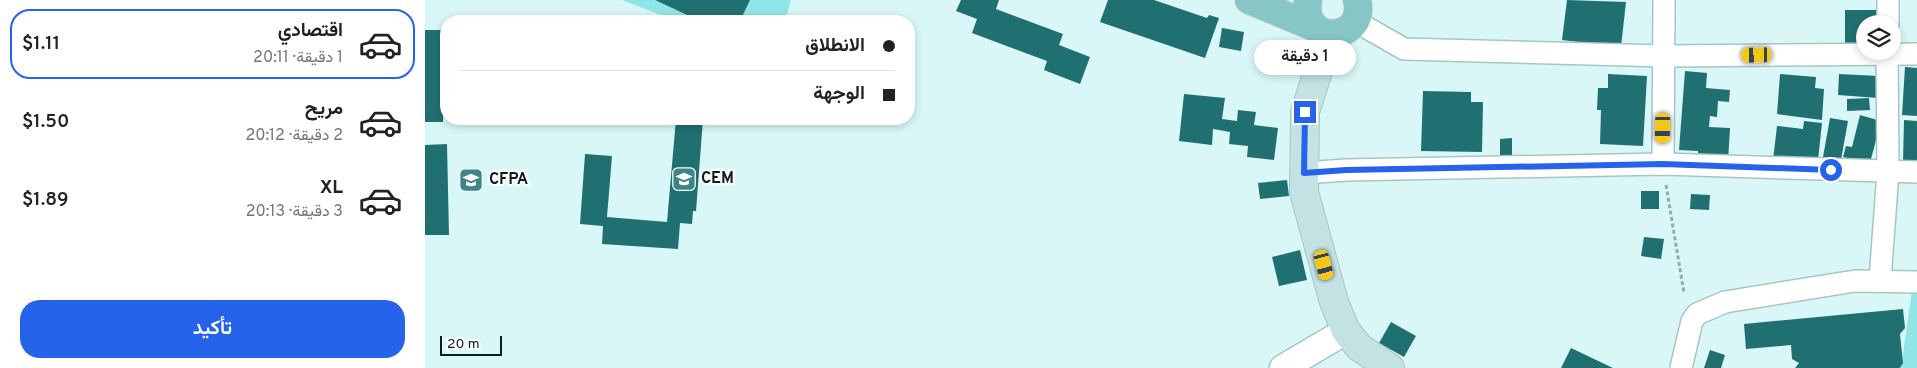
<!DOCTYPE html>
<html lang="ar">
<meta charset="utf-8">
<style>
:root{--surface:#fff;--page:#f2f2f2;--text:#222;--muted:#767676;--line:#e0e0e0;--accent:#2563eb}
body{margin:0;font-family:Overpass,Vazirmatn,sans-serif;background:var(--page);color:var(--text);direction:rtl;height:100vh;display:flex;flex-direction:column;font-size:19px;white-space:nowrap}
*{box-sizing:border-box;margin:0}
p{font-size:16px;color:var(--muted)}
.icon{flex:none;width:28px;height:28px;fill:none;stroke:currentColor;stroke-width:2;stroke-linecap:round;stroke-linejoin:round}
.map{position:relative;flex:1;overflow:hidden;direction:ltr}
.side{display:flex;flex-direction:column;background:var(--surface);width:425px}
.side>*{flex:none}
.hud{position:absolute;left:15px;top:15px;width:475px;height:110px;border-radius:20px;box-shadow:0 2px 8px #0003;direction:rtl;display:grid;align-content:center;height:110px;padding:0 20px;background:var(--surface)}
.buttons{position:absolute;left:1431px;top:15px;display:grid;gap:10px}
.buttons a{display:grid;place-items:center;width:45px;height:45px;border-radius:50%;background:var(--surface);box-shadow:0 2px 8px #0003;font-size:25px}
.scale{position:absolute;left:15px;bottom:12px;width:62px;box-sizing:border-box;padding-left:5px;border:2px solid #111c1c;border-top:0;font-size:14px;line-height:18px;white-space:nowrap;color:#111c1c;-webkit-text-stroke:4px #f9fefe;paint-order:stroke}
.end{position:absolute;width:22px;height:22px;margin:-11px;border:6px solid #2563eb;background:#fff;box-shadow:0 0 0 2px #fff}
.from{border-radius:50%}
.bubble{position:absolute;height:35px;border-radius:18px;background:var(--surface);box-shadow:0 2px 8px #0003;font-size:16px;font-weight:600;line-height:35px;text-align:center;direction:rtl}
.car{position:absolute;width:15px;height:30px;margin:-15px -8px;border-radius:6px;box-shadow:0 0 4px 1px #0007;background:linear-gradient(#f5c518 24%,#345 0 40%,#f5c518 0 76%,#345 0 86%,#f5c518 0)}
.hud b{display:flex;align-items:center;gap:18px;height:48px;font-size:19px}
.hud b+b{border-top:1px solid var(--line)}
.hud i{width:12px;height:12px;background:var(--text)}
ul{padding:9px 0 0;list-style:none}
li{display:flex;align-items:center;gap:15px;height:70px;margin:0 10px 8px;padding:0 10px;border:2px solid transparent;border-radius:20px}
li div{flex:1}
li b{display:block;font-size:19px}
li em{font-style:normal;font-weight:600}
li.active{border-color:var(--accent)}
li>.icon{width:45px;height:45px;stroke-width:1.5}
.button{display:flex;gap:10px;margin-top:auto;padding:10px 20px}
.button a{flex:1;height:58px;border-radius:20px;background:var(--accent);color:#fff;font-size:20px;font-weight:600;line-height:58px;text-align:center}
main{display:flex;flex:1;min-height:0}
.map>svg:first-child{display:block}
.grass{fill:#90e6e7}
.building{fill:#217071}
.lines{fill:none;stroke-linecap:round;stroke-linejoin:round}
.minor-casing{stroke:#a8c5c5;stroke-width:24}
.tertiary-casing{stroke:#a8c5c5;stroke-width:29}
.secondary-casing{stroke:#a8c5c5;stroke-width:30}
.primary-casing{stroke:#d9dbdb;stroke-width:30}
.path{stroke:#95adad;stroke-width:3;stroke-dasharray:4 2.5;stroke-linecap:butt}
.minor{stroke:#fff;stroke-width:21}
.tertiary{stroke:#fff;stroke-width:26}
.secondary{stroke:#c3e2e3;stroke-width:28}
.primary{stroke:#86c6c7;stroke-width:28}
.route{stroke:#2563eb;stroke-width:6}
.labels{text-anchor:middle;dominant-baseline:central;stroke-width:4.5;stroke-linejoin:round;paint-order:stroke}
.poi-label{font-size:16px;font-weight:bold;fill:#111c1c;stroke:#f9fefe;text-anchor:start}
</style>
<main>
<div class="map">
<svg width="1492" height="368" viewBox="0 0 1492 368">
<rect width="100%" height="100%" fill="#d9f7f7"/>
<g class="grass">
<polygon points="197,0 366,0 360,21 251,21"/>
<polygon points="1487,291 1492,292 1492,368 1476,368"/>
</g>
<g class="building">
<polygon points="230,0 325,0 315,21 275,21"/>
<polygon points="536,0 574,0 571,9 638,34 634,45 665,57 655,84 619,70 622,61 547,33 552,19 531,11"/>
<polygon points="683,0 729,0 782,18 784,15 794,18 780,58 675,22"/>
<polygon points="1142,0 1201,2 1196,47 1137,40"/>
<polygon points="1420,10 1457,10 1457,24 1440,24 1440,51 1420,51"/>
<polygon points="159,17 189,18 189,21 159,21"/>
<polygon points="797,28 819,32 816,51 794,47"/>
<polygon points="0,30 19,30 18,122 0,122"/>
<polygon points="1480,67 1492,68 1492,116 1477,115"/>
<polygon points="1260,71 1282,73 1281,88 1305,90 1304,102 1293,101 1292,117 1285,116 1284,127 1305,128 1303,162 1273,160 1273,151 1254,150"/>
<polygon points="1183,74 1222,76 1218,146 1175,144 1176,110 1172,110 1173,88 1183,88"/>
<polygon points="1355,74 1391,77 1390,88 1399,89 1397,120 1352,114"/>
<polygon points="1414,74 1454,76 1453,98 1413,95"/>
<polygon points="998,91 1046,92 1046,102 1058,102 1057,152 996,151"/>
<polygon points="759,94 800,98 797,119 812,121 813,110 831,112 829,125 853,128 849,160 822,157 823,146 804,144 805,132 788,129 787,145 754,141"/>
<polygon points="1444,98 1445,110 1422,111 1422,99"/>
<polygon points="1435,115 1456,121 1445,163 1418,157 1421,146 1427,147"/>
<polygon points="1405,118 1423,121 1416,160 1398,157"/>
<polygon points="251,119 278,119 271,211 268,211 267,224 255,223 253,249 177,244 178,226 155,224 160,154 187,156 182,217 242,222"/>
<polygon points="1479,120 1492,121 1492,163 1478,163"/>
<polygon points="1379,121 1397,123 1393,160 1374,157 1373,163 1348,160 1352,126 1378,129"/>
<polygon points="1087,138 1087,162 1075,162 1075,139"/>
<polygon points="22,144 24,235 0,235 0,145"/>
<polygon points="862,180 864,196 835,199 833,183"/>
<rect x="1216" y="191" width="18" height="18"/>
<polygon points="1266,194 1285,195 1284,210 1265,209"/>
<polygon points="1219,237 1239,239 1236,259 1216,256"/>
<polygon points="875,250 882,280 854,286 847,257"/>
<polygon points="1478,309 1480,328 1475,334 1478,363 1475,368 1370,368 1374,363 1367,359 1366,345 1321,349 1319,324"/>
<polygon points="966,322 991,336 979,357 954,343"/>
<polygon points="1146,348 1188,368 1136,368"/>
<polygon points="1285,350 1300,355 1296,368 1279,368"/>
</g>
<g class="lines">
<g class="minor-casing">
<g id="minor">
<polyline points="930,21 979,49 1240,56 1492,54"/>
<polyline points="1463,24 1463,0"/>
<polyline points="1238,164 1239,0"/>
<polyline points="879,173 921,170 1238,164 1492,172"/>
<polyline points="1455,280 1463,172 1462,51"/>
<polyline points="1256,368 1267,321 1272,314 1300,302 1430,281 1492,282"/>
</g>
</g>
<g class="tertiary-casing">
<polyline id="tertiary" points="858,368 921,331"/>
</g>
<g class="secondary-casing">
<polyline id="secondary" points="905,34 880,112 879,192 909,302 921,331 934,347 965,368"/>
</g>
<g class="primary-casing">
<g id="primary">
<polyline points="824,0 889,27"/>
<path d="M883,0C875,47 943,42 932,0"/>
</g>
</g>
<polyline class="path" points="1241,185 1259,293"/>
<use href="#minor" class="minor"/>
<use href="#tertiary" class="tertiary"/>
<use href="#secondary" class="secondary"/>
<use href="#primary" class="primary"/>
</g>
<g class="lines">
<polyline class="route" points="880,112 879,173 921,170 1238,164 1406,170"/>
</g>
<defs>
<g id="school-square" transform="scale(1.25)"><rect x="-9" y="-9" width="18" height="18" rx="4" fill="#3d8587" stroke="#f9fefe"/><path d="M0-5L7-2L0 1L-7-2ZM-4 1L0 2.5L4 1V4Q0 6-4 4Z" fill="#fff"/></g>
<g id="university-square" transform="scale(1.25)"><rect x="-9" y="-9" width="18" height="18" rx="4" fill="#3d8587" stroke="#f9fefe"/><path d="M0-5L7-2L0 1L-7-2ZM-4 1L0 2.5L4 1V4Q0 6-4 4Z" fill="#fff"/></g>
</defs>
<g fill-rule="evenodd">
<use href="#school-square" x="259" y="179"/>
<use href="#university-square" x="46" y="180"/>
</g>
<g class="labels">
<g class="poi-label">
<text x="276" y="179">CEM</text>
<text x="64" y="180">CFPA</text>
</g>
</g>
</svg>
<div class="buttons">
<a><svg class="icon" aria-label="layers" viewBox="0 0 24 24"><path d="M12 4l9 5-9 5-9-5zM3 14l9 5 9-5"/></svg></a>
</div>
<div class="scale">20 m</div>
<i class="end from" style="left:1406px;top:170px"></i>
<i class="end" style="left:880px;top:112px"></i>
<div class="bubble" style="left:829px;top:40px;width:102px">1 دقيقة</div>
<i class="car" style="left:1332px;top:55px;rotate:269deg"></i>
<i class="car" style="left:1238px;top:128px;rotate:181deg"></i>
<i class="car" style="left:899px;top:265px;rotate:165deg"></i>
<div class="hud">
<b><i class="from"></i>الانطلاق</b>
<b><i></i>الوجهة</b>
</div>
</div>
<section class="side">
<ul>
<li class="active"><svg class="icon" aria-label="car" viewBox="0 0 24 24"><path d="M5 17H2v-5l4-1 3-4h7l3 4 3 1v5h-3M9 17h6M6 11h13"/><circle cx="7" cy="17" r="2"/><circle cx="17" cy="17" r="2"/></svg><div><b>اقتصادي</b><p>1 دقيقة · 20:11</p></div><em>$1.11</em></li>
<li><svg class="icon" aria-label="car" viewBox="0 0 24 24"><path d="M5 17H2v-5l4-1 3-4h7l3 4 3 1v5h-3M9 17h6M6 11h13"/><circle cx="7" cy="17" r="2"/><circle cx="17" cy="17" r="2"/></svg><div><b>مريح</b><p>2 دقيقة · 20:12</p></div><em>$1.50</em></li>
<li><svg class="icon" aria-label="car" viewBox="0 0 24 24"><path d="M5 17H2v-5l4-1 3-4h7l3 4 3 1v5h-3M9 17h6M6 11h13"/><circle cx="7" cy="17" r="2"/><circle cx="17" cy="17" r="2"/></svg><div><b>XL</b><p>3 دقيقة · 20:13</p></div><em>$1.89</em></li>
</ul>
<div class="button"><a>تأكيد</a></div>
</section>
</main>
